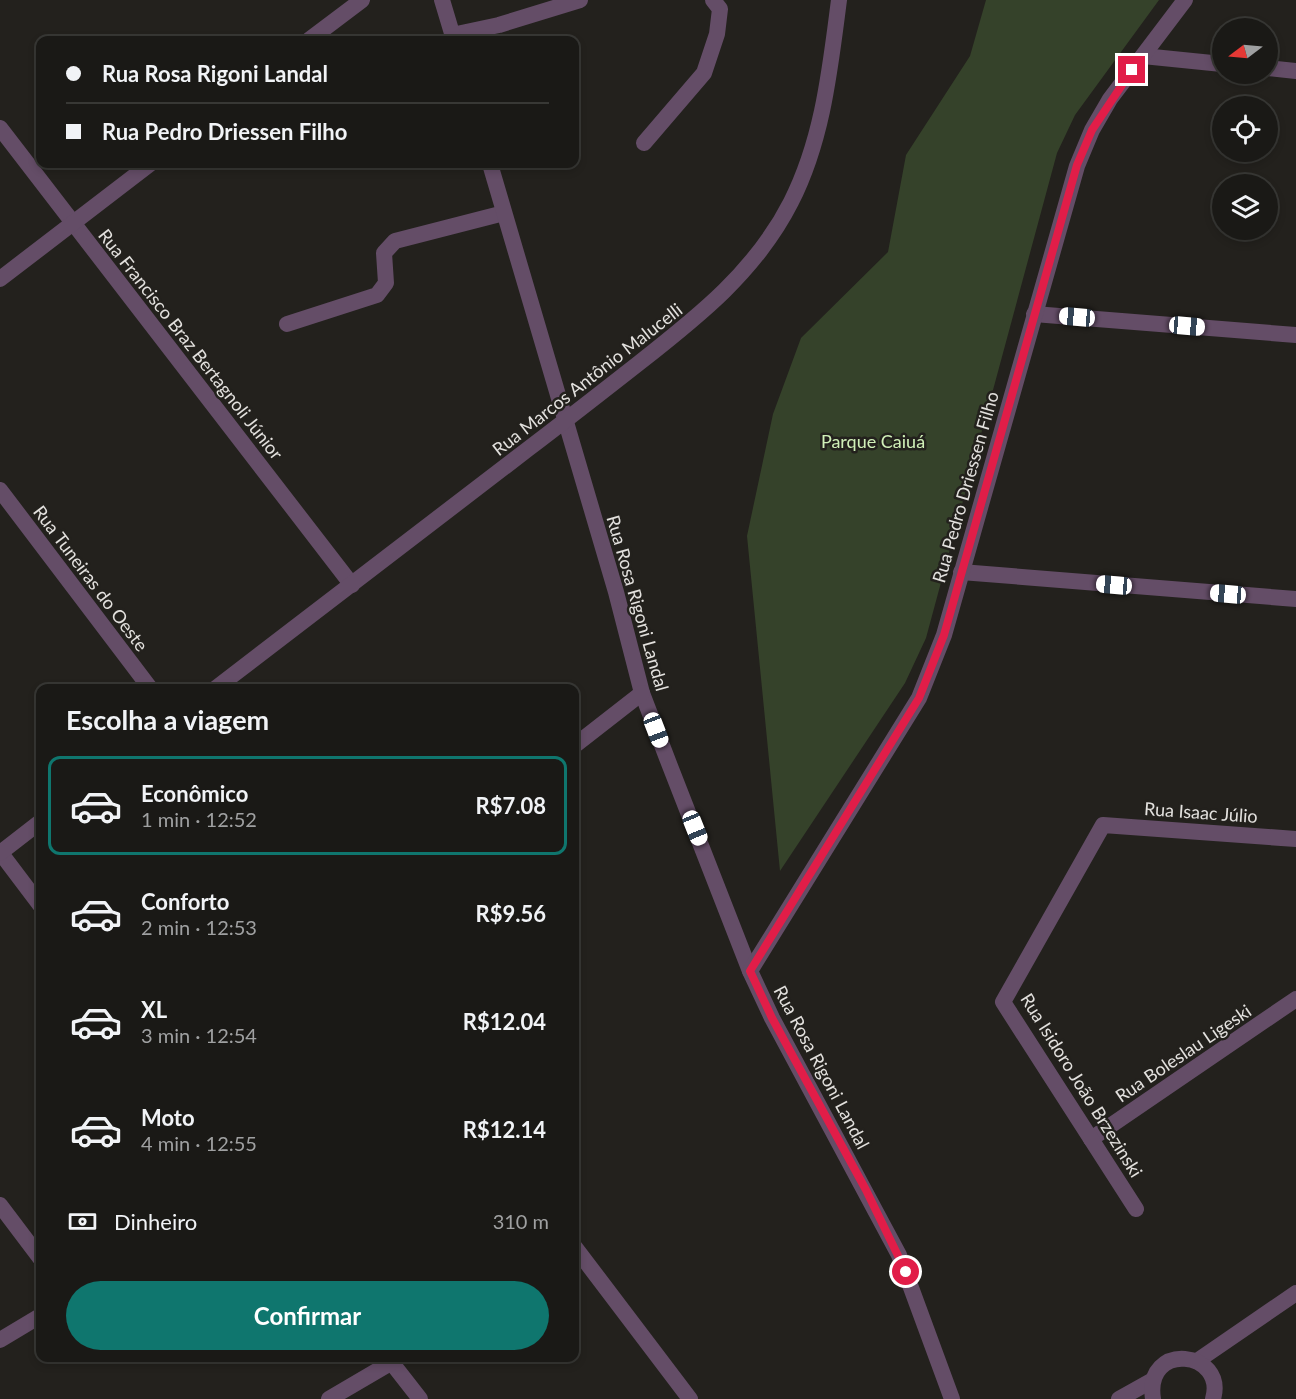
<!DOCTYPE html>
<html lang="pt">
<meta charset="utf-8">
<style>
:root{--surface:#1a1916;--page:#272623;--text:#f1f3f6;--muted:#9fa0a1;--line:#383835;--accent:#0f766e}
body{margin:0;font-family:Lato,sans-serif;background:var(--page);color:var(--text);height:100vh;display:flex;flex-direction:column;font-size:22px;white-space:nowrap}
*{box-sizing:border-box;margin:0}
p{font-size:20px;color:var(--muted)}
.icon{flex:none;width:33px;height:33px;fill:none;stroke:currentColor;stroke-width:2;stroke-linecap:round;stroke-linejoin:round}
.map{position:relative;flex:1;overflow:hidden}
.sheet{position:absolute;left:36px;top:684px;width:543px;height:678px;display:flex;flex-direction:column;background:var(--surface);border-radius:12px;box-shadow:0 3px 9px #0003,0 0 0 2px var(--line)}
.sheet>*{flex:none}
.hud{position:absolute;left:36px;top:36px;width:543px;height:132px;border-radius:12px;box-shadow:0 3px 9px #0003,0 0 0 2px var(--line);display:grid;align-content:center;height:132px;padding:0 30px;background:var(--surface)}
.needle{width:39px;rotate:254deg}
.controls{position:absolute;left:1212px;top:18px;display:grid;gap:12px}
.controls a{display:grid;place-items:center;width:66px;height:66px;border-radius:50%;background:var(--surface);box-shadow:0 3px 9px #0003,0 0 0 2px var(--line);font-size:30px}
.end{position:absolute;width:27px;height:27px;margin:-14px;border:8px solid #e11d48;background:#fff;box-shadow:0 0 0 3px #fff}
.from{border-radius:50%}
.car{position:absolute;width:18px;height:36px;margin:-18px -9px;border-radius:8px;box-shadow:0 0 4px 2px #0007;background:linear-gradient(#fff 24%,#345 0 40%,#fff 0 76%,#345 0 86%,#fff 0)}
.hud b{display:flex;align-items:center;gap:21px;height:57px;font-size:22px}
.hud b+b{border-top:2px solid var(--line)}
.hud i{width:15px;height:15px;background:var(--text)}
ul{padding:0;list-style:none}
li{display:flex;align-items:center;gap:18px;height:99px;margin:0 12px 9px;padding:0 18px;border:3px solid transparent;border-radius:12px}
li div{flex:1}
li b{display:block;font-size:22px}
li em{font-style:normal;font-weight:700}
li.active{border-color:var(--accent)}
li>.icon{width:54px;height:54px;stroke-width:1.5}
h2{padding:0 30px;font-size:27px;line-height:72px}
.pay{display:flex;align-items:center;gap:15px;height:66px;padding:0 30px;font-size:22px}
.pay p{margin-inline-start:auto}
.cta{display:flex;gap:12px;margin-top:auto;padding:12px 30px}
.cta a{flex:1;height:69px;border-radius:36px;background:var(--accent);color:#fff;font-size:24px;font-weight:700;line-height:69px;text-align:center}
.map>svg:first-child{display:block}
.green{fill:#35422a}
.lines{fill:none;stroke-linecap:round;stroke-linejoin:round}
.service{stroke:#644d67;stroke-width:16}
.minor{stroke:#644d67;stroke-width:16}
.tertiary{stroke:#644d67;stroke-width:16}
.route{stroke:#e11d48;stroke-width:8}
.labels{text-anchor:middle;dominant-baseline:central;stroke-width:5;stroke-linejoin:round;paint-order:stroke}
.street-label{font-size:18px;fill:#e3e1de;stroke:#23211d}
.park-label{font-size:18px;fill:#d0f0b8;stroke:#23211d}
</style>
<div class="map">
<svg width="1296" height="1399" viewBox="0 0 1296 1399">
<rect width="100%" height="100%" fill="#23211d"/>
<polygon class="green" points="986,0 1159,0 1075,115 1057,153 926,638 905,683 780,871 747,536 773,414 801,338 888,252 906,155 970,56"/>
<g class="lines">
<g class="service">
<polyline points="452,35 499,25 580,0"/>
<polyline points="644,143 704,73 717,34 720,9 713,0"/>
<polyline points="287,324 377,295 386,283 384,253 395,241 504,213"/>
</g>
<g class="minor">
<polyline points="442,0 454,40"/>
<polyline points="1143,56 1222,64"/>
<polyline points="1268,68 1296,71"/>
<polyline points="0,128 352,585"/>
<polyline points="490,164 616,592 642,693 670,766 750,971 772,1018 899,1255 952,1399"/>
<polyline points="1034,314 1296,335"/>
<polyline points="0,490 150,688"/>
<polyline points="961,572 1296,599"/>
<path d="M216,688C320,609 424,529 528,449C565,421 602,392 639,363C699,316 756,271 791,202C823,139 830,69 839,0"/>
<polyline points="574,746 642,693"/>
<polyline points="0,852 40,905"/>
<polyline points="0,853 40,822"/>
<polyline points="750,971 919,698 944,635 1077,166 1092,130 1110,99 1185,0"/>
<polyline points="1091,1139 1296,999"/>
<polyline points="0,1205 40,1258"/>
<polyline points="1136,1209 1003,1002 1103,825 1296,839"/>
<polyline points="574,1246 690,1399"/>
<polyline points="0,1340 40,1316"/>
<polyline points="388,1358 420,1399"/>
<polyline points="329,1399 392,1362"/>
</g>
<g class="tertiary">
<polyline points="309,40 362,0"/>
<polyline points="0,279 150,164"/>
<polyline points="1197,1361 1296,1293"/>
<polyline points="1119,1399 1153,1380"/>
<path d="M1153,1399C1144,1340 1227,1351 1213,1399"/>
</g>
</g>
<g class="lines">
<polyline class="route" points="906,1272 866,1190 772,1018 750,971 919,698 944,635 1077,165 1092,130 1132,70"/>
</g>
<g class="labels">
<g class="street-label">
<text transform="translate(191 344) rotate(52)">Rua Francisco Braz Bertagnoli Júnior</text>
<text transform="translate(587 379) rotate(-38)">Rua Marcos Antônio Malucelli</text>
<text transform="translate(965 487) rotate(-74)">Rua Pedro Driessen Filho</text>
<text transform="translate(91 578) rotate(53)">Rua Tuneiras do Oeste</text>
<text transform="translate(638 603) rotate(74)">Rua Rosa Rigoni Landal</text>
<text transform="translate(1201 812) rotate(4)">Rua Isaac Júlio</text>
<text transform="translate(1183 1053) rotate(-34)">Rua Boleslau Ligeski</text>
<text transform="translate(822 1067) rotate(62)">Rua Rosa Rigoni Landal</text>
<text transform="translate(1082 1085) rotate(58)">Rua Isidoro João Brzezinski</text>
</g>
<g class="park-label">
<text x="873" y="441">Parque Caiuá</text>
</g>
</g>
</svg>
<div class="controls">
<a><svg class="needle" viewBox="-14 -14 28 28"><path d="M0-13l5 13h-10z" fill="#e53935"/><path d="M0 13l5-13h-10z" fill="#9fa0a1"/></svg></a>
<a><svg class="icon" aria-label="locate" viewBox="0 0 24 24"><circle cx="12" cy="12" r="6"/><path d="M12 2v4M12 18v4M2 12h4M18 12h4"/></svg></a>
<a><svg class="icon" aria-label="layers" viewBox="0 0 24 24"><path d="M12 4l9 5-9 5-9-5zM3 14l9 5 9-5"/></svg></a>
</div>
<i class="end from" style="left:906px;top:1272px"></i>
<i class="end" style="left:1132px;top:70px"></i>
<i class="car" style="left:1077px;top:317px;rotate:275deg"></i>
<i class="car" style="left:1187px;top:326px;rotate:95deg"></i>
<i class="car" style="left:1114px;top:585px;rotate:275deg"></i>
<i class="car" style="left:1228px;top:594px;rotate:275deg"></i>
<i class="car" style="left:656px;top:730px;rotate:159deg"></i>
<i class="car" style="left:695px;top:828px;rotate:158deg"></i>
<div class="hud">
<b><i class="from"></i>Rua Rosa Rigoni Landal</b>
<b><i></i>Rua Pedro Driessen Filho</b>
</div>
<section class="sheet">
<h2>Escolha a viagem</h2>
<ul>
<li class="active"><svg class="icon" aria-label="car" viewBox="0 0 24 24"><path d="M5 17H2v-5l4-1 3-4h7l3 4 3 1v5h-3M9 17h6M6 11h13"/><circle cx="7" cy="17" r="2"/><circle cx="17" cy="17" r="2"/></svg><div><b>Econômico</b><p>1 min · 12:52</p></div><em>R$7.08</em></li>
<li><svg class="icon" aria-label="car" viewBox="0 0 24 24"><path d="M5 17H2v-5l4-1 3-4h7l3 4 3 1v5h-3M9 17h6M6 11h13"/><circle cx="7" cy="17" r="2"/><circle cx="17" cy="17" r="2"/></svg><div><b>Conforto</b><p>2 min · 12:53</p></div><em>R$9.56</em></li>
<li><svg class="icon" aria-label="car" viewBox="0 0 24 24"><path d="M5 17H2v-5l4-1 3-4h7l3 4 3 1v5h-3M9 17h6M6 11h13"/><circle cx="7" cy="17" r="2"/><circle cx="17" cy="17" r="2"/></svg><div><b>XL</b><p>3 min · 12:54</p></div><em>R$12.04</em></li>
<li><svg class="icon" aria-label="car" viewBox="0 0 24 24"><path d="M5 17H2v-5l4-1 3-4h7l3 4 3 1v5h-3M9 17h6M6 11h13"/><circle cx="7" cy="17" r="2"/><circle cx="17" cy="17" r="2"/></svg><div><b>Moto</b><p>4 min · 12:55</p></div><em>R$12.14</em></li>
</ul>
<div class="pay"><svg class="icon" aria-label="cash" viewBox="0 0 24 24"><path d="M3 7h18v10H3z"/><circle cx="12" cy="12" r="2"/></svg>Dinheiro<p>310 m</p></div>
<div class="cta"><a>Confirmar</a></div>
</section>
</div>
